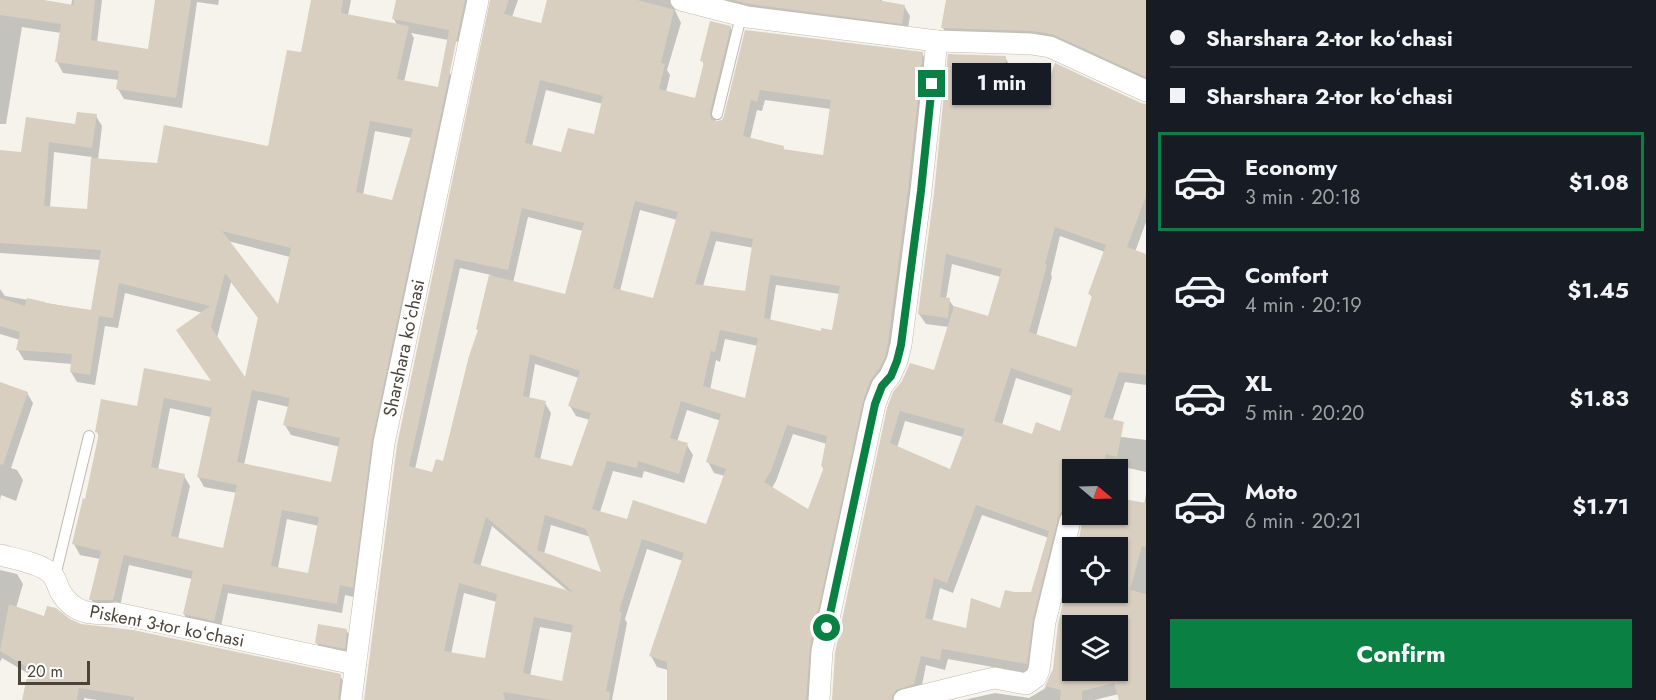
<!DOCTYPE html>
<meta charset="utf-8">
<style>
:root{--surface:#171b24;--page:#242831;--text:#f1f3f6;--muted:#9ea1a6;--line:#363941;--accent:#0b8043}
body{margin:0;font-family:Jost,sans-serif;background:var(--page);color:var(--text);height:100vh;display:flex;flex-direction:column;font-size:22px;white-space:nowrap}
*{box-sizing:border-box;margin:0}
p{font-size:20px;color:var(--muted)}
.icon{flex:none;width:33px;height:33px;fill:none;stroke:currentColor;stroke-width:2;stroke-linecap:round;stroke-linejoin:round}
.map{position:relative;flex:1;overflow:hidden}
.details{display:flex;flex-direction:column;background:var(--surface);width:510px}
.details>*{flex:none}
.top-card{display:grid;align-content:center;height:132px;padding:0 24px;background:var(--surface)}
.needle{width:39px;rotate:109deg}
.tools{position:absolute;left:1062px;top:459px;display:grid;gap:12px}
.tools a{display:grid;place-items:center;width:66px;height:66px;border-radius:0px;background:var(--surface);box-shadow:0 2px 4px #0004;font-size:30px}
.scale{position:absolute;left:18px;bottom:15px;width:72px;box-sizing:border-box;padding-left:6px;border:3px solid #4b4439;border-top:0;font-size:16px;line-height:21px;white-space:nowrap;color:#4b4439;-webkit-text-stroke:4px #fff;paint-order:stroke}
.end{position:absolute;width:27px;height:27px;margin:-14px;border:8px solid #0b8043;background:#fff;box-shadow:0 0 0 3px #fff}
.from{border-radius:50%}
.bubble{position:absolute;height:42px;border-radius:0px;background:var(--surface);box-shadow:0 2px 4px #0004;font-size:20px;font-weight:700;line-height:42px;text-align:center}
.top-card b{display:flex;align-items:center;gap:21px;height:57px;font-size:22px}
.top-card b+b{border-top:2px solid var(--line)}
.top-card i{width:15px;height:15px;background:var(--text)}
ul{padding:0;list-style:none}
li{display:flex;align-items:center;gap:18px;height:99px;margin:0 12px 9px;padding:0 12px;border:3px solid transparent;border-radius:0px}
li div{flex:1}
li b{display:block;font-size:22px}
li em{font-style:normal;font-weight:700}
li.current{border-color:var(--accent)}
li>.icon{width:54px;height:54px;stroke-width:1.5}
.primary-button{display:flex;gap:12px;margin-top:auto;padding:12px 24px}
.primary-button a{flex:1;height:69px;border-radius:0px;background:var(--accent);color:#fff;font-size:24px;font-weight:700;line-height:69px;text-align:center}
main{display:flex;flex:1;min-height:0}
.map>svg:first-child{display:block}
.shadow{fill:#0003;fill-rule:evenodd}
.building{fill:#d8cfc1;fill-rule:evenodd}
.lines{fill:none;stroke-linecap:round;stroke-linejoin:round}
.lane-casing{stroke:#c2bbae;stroke-width:12}
.street-casing{stroke:#c2bbae;stroke-width:22}
.lane{stroke:#fff;stroke-width:10}
.street{stroke:#fff;stroke-width:21}
.route{stroke:#0b8043;stroke-width:8}
.labels{text-anchor:middle;dominant-baseline:central;stroke-width:4.5;stroke-linejoin:round;paint-order:stroke}
.street-label{font-size:18px;fill:#4b4439;stroke:#fff}
</style>
<main>
<div class="map">
<svg width="1146" height="700" viewBox="0 0 1146 700">
<rect width="100%" height="100%" fill="#f6f3ec"/>
<g class="shadow">
<polygon points="0,0 31,0 71,6 72,0 102,0 97,43 150,50 157,0 219,0 218,5 197,2 182,108 124,99 118,89 119,80 63,73 57,62 61,33 22,27 6,124 0,124"/>
<path d="M312,0H351L348,15L397,25L394,19L397,0H473L464,43L411,33L414,38L404,82L440,89L449,72L455,82L358,598L345,595L342,613L228,593L220,631L190,625L184,614L192,579L129,565L119,611L97,610L91,599L100,559L80,555L74,544L87,501L99,437L97,431L138,408L145,370L213,383L203,313L125,293L118,328L105,326L95,385L77,382L71,372L72,364L24,360L18,350L20,340L0,334V289L5,296L93,311L101,260L0,253V152L23,154L96,116L102,126L98,160L158,164L270,147L302,54ZM375,131L412,138L393,202L363,195ZM54,152L92,157L88,211L50,208ZM228,241L290,257L279,307ZM231,282L259,319L246,380L217,338ZM258,400L289,407L285,425L291,435L340,447L332,484L244,465ZM170,408L211,417L198,476L204,487L237,493L224,550L178,539L190,486L184,476L158,470ZM287,519L319,526L309,574L278,568Z"/>
<path d="M492,0H518L512,17L542,25L549,0H680L678,1L674,8L681,23L667,70L670,75L666,92L696,99L704,65L702,60L730,27L736,38L715,123L723,121L747,31L922,53L928,64L894,354L812,700H668V670L657,667L651,656L683,561L647,549L625,619L627,623L612,700H365ZM546,90L603,104L595,136L562,154L532,146ZM765,100L831,109L825,156L785,151L783,147L750,139L757,110L762,111ZM640,210L677,220L654,300L620,291ZM528,217L583,231L566,296L513,283ZM716,241L754,248L747,293L703,286ZM460,268L491,275L478,329L479,331L445,463L433,474L415,469ZM776,285L840,294L834,332L822,333L770,321ZM725,339L758,346L746,400L710,390L716,360L720,362ZM535,364L579,378L570,406L576,416L590,420L573,468L540,460L551,413L545,403L529,399ZM687,410L721,421L708,462L714,473L725,476L707,526L628,521L600,512L613,471L642,478L644,471L684,483L693,455L687,445L677,442ZM793,434L827,444L822,466L824,470L809,511L772,488L776,481ZM551,525L591,537L603,574L544,554ZM492,526L570,593L480,567ZM464,593L497,602L486,660L451,654ZM540,627L573,633L563,683L530,676Z"/>
<polygon points="721,0 882,0 882,2 904,6 910,16 907,33 756,14"/>
<polygon points="948,0 1146,0 1146,84 1059,45 949,39 943,28"/>
<path d="M1005,57L1011,68L1010,82L1045,94L1146,105V222L1135,252L1146,255V385L1125,382L1111,425L1114,436L1146,440V472L1111,464L1110,470H1072V514H1118V499L1144,505L1146,494V700H1121L1119,694L1094,700H964L995,693L1029,698L1044,689L1049,683L1054,669L1059,625L1072,570V592H1118V548L1084,521L1081,519H1073L1032,674L948,659L945,670L926,665L920,695L903,700H833L889,408L935,372L949,327L926,324L919,314ZM1060,236L1105,252L1090,294L1093,299L1077,349L1036,336L1052,277L1051,274ZM952,264L1001,277L989,318L954,307L949,300L946,299ZM1016,378L1072,396L1061,433L1033,436L1002,425ZM905,421L963,437L951,471L897,448ZM982,515L1049,538L1031,599L1001,609L967,630L932,622L940,588L953,593ZM1072,626H1118V670H1072Z"/>
<polygon points="0,383 27,393 33,403 11,468 17,470 23,480 16,501 1,495 0,501"/>
<polygon points="0,570 17,574 23,584 16,608 45,618 69,620 81,625 98,628 112,628 133,631 340,676 346,686 345,700 96,700 84,698 84,700 24,700 29,674 2,658 0,662"/>
<polygon points="346,630 351,638 349,656 321,650 316,642"/>
</g>
<g class="building">
<polygon points="0,0 44,0 74,5 74,0 95,0 91,40 148,49 155,0 191,0 176,98 116,89 119,71 55,62 61,24 0,15"/>
<path d="M311,0H343L341,13L409,26L397,79L438,87L449,30L392,19L396,0H465L372,440L353,588L340,585L337,604L223,584L214,621L183,614L193,571L124,555L113,600H89L101,551L72,544L83,498L85,499L99,433L95,432L101,399L137,406L144,368L211,381L176,330L210,306L119,283L113,318L99,316L90,375L70,372L72,354L16,350L20,332L0,326V298L25,306L27,298L45,302V303L91,310L101,250L0,243V150L21,152L26,117L75,124L77,112L97,114L92,148L49,142L44,206L87,209L91,158L157,163L164,125L268,146L287,50L301,52ZM370,121L413,129L392,200L356,192ZM222,231L291,248L278,304ZM225,273L258,317L245,377L211,327ZM252,390L290,398L283,425L340,438L331,482L237,462ZM164,398L212,408L197,477L237,485L223,548L171,536L185,474L151,467ZM282,510L319,517L308,573L271,566Z"/>
<path d="M490,0H509L504,14L541,23L547,0H637L672,9L674,10L661,63L665,64L659,89L695,98L704,62L700,61L710,21L731,26L710,112L711,119L716,121L722,120L724,116L745,30L923,52L908,190L888,343L885,357L879,369L870,381L863,401L810,648L806,700H667V662L649,656L684,553L642,539L619,611L622,612L606,691L610,692L609,700H552L503,692L505,700H364L397,445ZM540,80L603,96L594,134L568,128L561,152L525,143ZM760,90L831,100L823,155L783,149L784,146L743,136L751,100L757,102ZM635,201L678,212L653,298L613,288ZM522,208L584,223L565,294L489,275L476,329L478,330L469,356L443,461L436,459L432,472L409,466L455,259L508,270ZM711,231L753,239L745,291L695,284ZM770,275L840,286L832,330L821,328V331L764,318ZM720,330L758,338L745,398L703,386L711,351L715,352ZM530,354L580,371L568,406L591,413L572,466L534,457L546,401L523,396ZM681,401L721,414L706,462L726,469L706,524L633,500L627,519L592,509L607,461L637,468L638,461L679,474L688,443L670,438ZM787,425L827,436L821,466L824,467L808,509L764,482L771,471ZM545,515L586,529L601,572L537,550ZM486,517L518,544L573,592L473,563ZM459,583L497,594L485,658L444,651ZM534,617L573,625L562,681L523,673Z"/>
<polygon points="732,0 877,0 905,5 902,24 749,4"/>
<polygon points="946,0 1146,0 1146,77 1052,34 1032,31 941,28"/>
<path d="M948,54L1006,56L1004,78L1045,92L1055,63L1141,103L1146,104V196L1127,247L1146,254V375L1119,372L1104,417L1124,422L1117,457L1106,454L1102,470H1072V509H1066L1061,512L1058,518L1033,619L1027,664L942,649L940,660L921,656L914,684L896,690L892,696V700H832L835,653L887,408L893,392L902,381L910,363L934,370L954,306L988,316L1002,269L946,254L940,297L950,298L948,318L918,314L934,193ZM1055,227L1106,245L1088,294L1092,296L1076,347L1029,332L1047,265L1045,264ZM1011,368L1073,389L1060,431L1036,422L1032,434L994,421ZM900,411L965,429L950,469L890,443ZM976,505L1049,531L1031,592H1014L1005,590L1000,608L971,598L966,628L925,618L934,578L947,583Z"/>
<polygon points="0,382 28,392 3,465 0,464"/>
<path d="M1118,498L1146,503V547L1142,546L1130,590L1146,594V700H1119L1114,683L1082,691V700H1060L1061,690L1045,686L1053,669L1058,624L1072,564V592H1118V548H1077L1082,523L1081,514H1118ZM1072,626H1118V670H1072Z"/>
<polygon points="9,604 44,616 47,606 56,608 70,619 81,624 133,630 341,674 338,700 134,700 134,697 79,688 77,700 22,700 29,668 0,651"/>
<polygon points="318,624 347,629 345,649 315,643"/>
</g>
<g class="lines">
<g class="lane-casing">
<g id="lane">
<polyline points="717,114 741,16"/>
<polyline points="55,576 89,436"/>
</g>
</g>
<g class="street-casing">
<g id="street">
<polyline points="681,0 747,17 937,41 1031,44 1050,47 1146,91"/>
<path d="M0,555C15,559 35,562 48,571C56,576 56,583 60,591C73,614 92,615 116,613L354,664"/>
<polyline points="351,700 384,443 478,0"/>
<polyline points="819,700 822,651 875,404 882,386 890,376 897,361 901,345 921,191 937,41"/>
<polyline points="904,700 985,680 995,678 1026,684 1036,677 1039,670 1045,622 1070,521"/>
</g>
</g>
<use href="#lane" class="lane"/>
<use href="#street" class="street"/>
</g>
<g class="lines">
<polyline class="route" points="827,628 875,404 882,386 891,376 897,361 901,345 921,191 932,84"/>
</g>
<g class="labels">
<g class="street-label">
<text transform="translate(404 348) rotate(-78)">Sharshara koʻchasi</text>
<text transform="translate(167 626) rotate(11)">Piskent 3-tor koʻchasi</text>
</g>
</g>
</svg>
<div class="tools">
<a><svg class="needle" viewBox="-14 -14 28 28"><path d="M0-13l5 13h-10z" fill="#e53935"/><path d="M0 13l5-13h-10z" fill="#9ea1a6"/></svg></a>
<a><svg class="icon" aria-label="locate" viewBox="0 0 24 24"><circle cx="12" cy="12" r="6"/><path d="M12 2v4M12 18v4M2 12h4M18 12h4"/></svg></a>
<a><svg class="icon" aria-label="layers" viewBox="0 0 24 24"><path d="M12 4l9 5-9 5-9-5zM3 14l9 5 9-5"/></svg></a>
</div>
<div class="scale">20 m</div>
<i class="end from" style="left:827px;top:628px"></i>
<i class="end" style="left:932px;top:84px"></i>
<div class="bubble" style="left:952px;top:63px;width:99px">1 min</div>
</div>
<section class="details">
<div class="top-card">
<b><i class="from"></i>Sharshara 2-tor koʻchasi</b>
<b><i></i>Sharshara 2-tor koʻchasi</b>
</div>
<ul>
<li class="current"><svg class="icon" aria-label="car" viewBox="0 0 24 24"><path d="M5 17H2v-5l4-1 3-4h7l3 4 3 1v5h-3M9 17h6M6 11h13"/><circle cx="7" cy="17" r="2"/><circle cx="17" cy="17" r="2"/></svg><div><b>Economy</b><p>3 min · 20:18</p></div><em>$1.08</em></li>
<li><svg class="icon" aria-label="car" viewBox="0 0 24 24"><path d="M5 17H2v-5l4-1 3-4h7l3 4 3 1v5h-3M9 17h6M6 11h13"/><circle cx="7" cy="17" r="2"/><circle cx="17" cy="17" r="2"/></svg><div><b>Comfort</b><p>4 min · 20:19</p></div><em>$1.45</em></li>
<li><svg class="icon" aria-label="car" viewBox="0 0 24 24"><path d="M5 17H2v-5l4-1 3-4h7l3 4 3 1v5h-3M9 17h6M6 11h13"/><circle cx="7" cy="17" r="2"/><circle cx="17" cy="17" r="2"/></svg><div><b>XL</b><p>5 min · 20:20</p></div><em>$1.83</em></li>
<li><svg class="icon" aria-label="car" viewBox="0 0 24 24"><path d="M5 17H2v-5l4-1 3-4h7l3 4 3 1v5h-3M9 17h6M6 11h13"/><circle cx="7" cy="17" r="2"/><circle cx="17" cy="17" r="2"/></svg><div><b>Moto</b><p>6 min · 20:21</p></div><em>$1.71</em></li>
</ul>
<div class="primary-button"><a>Confirm</a></div>
</section>
</main>
